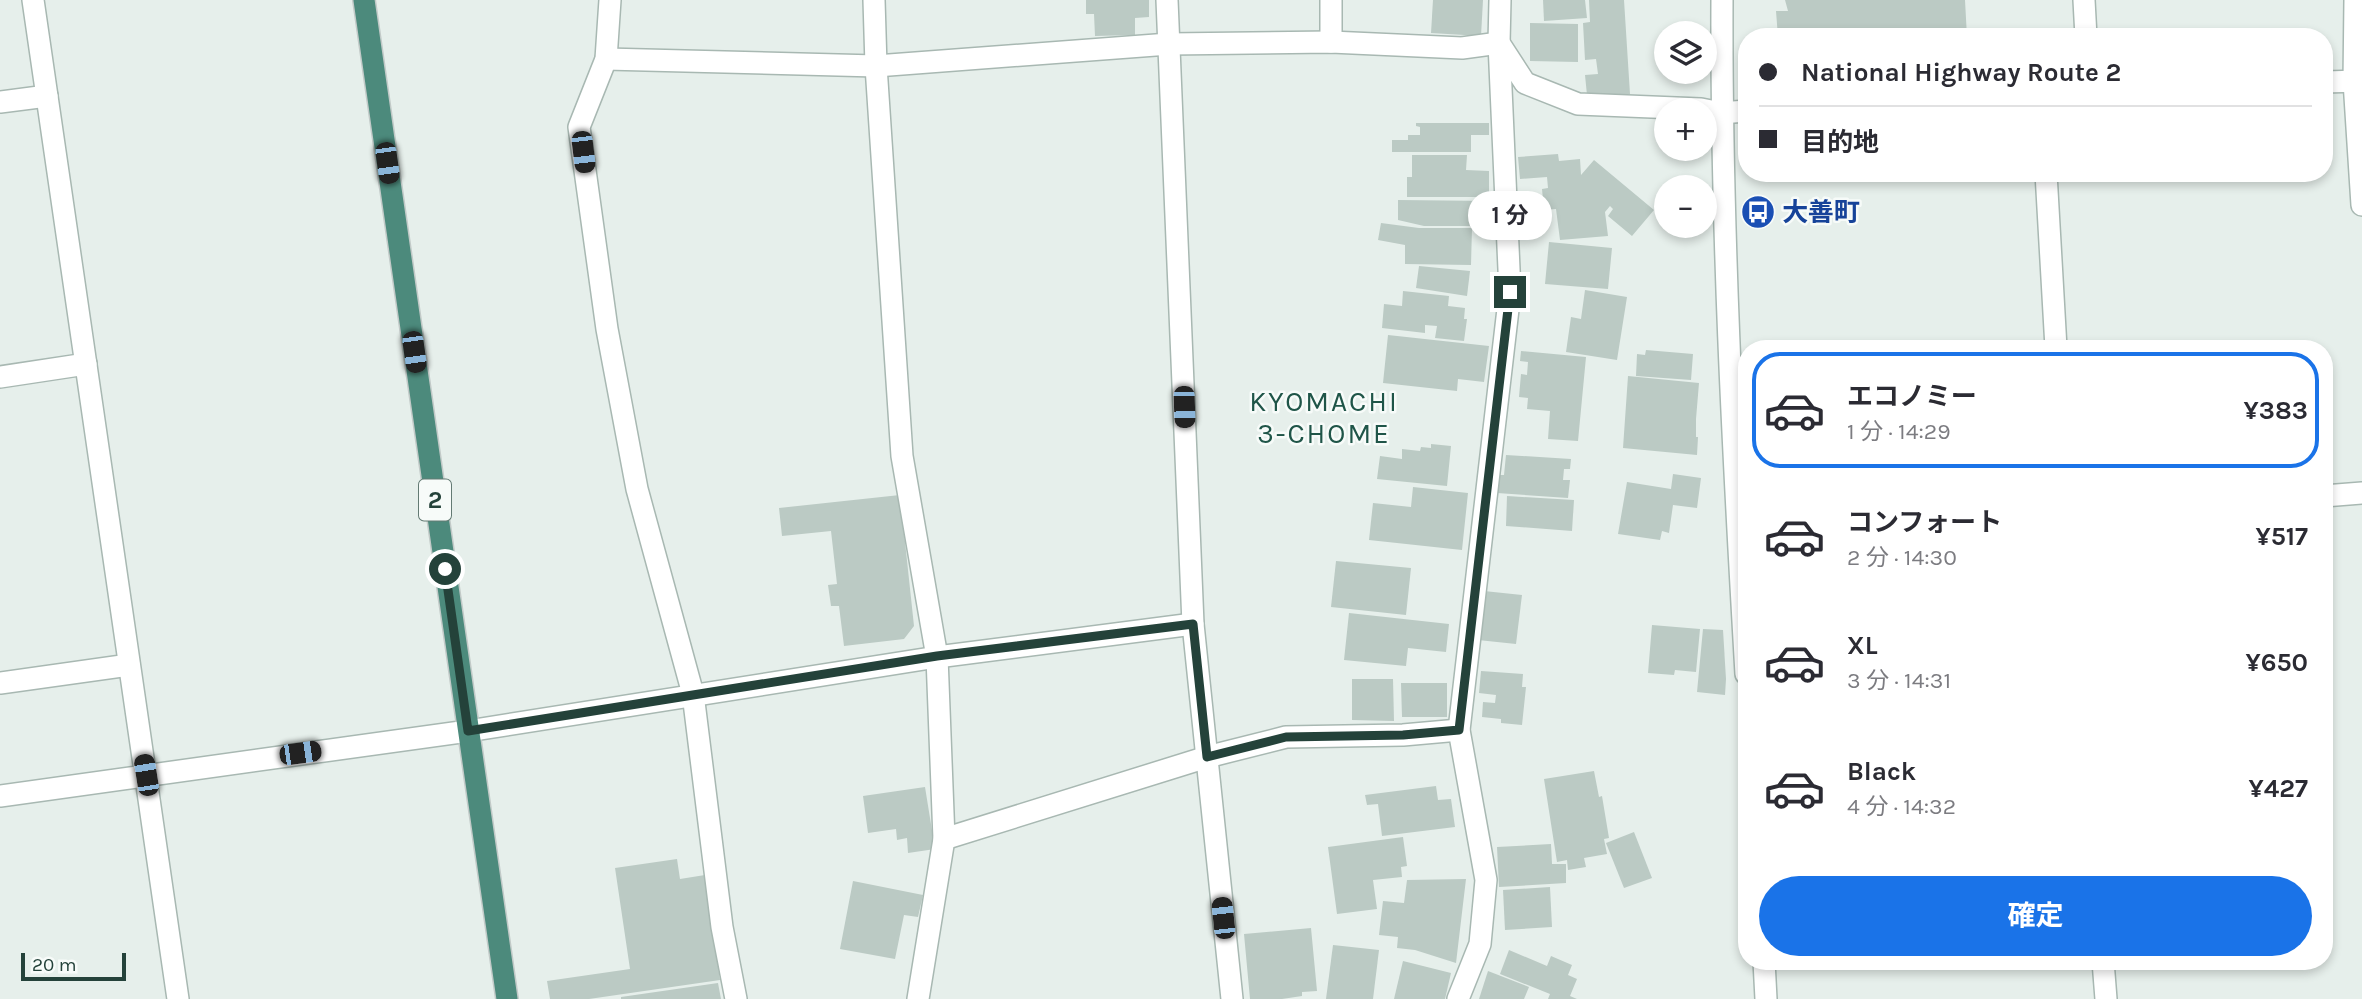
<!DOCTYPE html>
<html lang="ja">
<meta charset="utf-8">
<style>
:root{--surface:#fff;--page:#f7f7f7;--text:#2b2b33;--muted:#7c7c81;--line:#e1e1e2;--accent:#1a73e8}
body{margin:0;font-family:Karla,"Noto Sans JP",sans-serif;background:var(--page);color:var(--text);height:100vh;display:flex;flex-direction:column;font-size:26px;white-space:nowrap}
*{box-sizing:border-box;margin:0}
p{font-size:23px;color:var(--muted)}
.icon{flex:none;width:38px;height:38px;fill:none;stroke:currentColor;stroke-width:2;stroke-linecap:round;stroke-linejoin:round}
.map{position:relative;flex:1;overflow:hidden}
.sheet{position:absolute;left:1738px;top:340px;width:595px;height:630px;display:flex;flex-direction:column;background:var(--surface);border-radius:28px;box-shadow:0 4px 10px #0003}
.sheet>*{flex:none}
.guide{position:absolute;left:1738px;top:28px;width:595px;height:154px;border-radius:28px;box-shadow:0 4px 10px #0003;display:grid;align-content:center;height:154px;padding:0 21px;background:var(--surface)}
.tools{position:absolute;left:1654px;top:21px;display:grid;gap:14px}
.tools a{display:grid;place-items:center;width:63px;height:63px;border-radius:50%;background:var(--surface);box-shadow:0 4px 10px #0003;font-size:35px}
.scale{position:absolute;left:21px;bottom:18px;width:105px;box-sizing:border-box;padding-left:7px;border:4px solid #24423a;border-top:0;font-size:19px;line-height:24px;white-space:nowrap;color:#24423a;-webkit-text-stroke:5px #f7fbf9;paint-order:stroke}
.end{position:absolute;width:32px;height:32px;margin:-16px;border:9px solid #24423a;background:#fff;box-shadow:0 0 0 4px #fff}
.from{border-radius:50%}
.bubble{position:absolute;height:49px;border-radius:24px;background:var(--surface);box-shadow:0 4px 10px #0003;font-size:23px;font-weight:700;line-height:49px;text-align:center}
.car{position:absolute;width:21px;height:42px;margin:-21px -10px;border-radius:9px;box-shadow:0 0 5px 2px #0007;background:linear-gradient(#222 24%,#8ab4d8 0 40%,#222 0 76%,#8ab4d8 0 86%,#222 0)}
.guide b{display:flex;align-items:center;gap:24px;height:66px;font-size:26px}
.guide b+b{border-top:2px solid var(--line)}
.guide i{width:18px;height:18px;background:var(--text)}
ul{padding:12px 0 0;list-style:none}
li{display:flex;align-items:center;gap:21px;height:116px;margin:0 14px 10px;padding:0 7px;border:4px solid transparent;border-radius:28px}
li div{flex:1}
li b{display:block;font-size:26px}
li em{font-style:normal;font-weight:700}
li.on{border-color:var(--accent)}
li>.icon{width:63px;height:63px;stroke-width:1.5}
.cta{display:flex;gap:14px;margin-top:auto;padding:14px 21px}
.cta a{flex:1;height:80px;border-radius:42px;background:var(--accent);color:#fff;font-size:28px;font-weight:700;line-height:80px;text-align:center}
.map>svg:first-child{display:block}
.building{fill:#bbcac4}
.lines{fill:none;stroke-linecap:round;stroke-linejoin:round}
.minor-casing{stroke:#a8b8b2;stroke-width:24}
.tertiary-casing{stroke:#a8b8b2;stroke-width:24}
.trunk-casing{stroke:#c2cac8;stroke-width:24}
.minor{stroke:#fff;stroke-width:21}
.tertiary{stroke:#fff;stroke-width:21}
.trunk{stroke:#4c8a7c;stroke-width:21}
.route{stroke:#24423a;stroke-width:9}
.labels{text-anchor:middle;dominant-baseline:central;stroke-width:5;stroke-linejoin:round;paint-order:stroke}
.shield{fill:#f7fbf9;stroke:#637a73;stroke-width:2}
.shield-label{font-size:24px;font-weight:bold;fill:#24423a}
.transit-label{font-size:26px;font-weight:bold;fill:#164399;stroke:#f7fbf9;text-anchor:start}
.neighbourhood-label{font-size:28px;letter-spacing:2px;fill:#1f5548;stroke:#f7fbf9}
</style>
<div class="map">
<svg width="2362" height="999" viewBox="0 0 2362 999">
<rect width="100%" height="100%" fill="#e6efeb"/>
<g class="building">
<polygon points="1086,0 1149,0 1149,17 1135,18 1135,35 1095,36 1094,14 1086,14"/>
<polygon points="1433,0 1483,0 1481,36 1431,33"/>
<polygon points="1543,0 1585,0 1587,18 1544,21"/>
<polygon points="1589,0 1624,0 1630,94 1602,97 1587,95 1585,75 1598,74 1596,59 1585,60 1583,23 1590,22"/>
<polygon points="1785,0 1965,0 1967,37 1778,37 1776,11 1788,11"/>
<polygon points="1530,23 1578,24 1578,62 1530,61"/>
<polygon points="1416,123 1489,123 1489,135 1471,135 1471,152 1392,152 1392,140 1408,140 1408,135 1420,135 1420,127 1416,126"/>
<polygon points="1558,154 1559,161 1580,159 1581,175 1594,160 1654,210 1632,236 1608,216 1613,209 1610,206 1605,212 1608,236 1560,240 1556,209 1544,210 1542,189 1548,188 1547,177 1520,179 1518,157"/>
<polygon points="1412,155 1467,155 1466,170 1489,171 1489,197 1407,197 1407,177 1412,177"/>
<polygon points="1398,200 1493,201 1493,226 1424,226 1398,220"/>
<polygon points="1381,223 1419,228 1472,228 1471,265 1405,264 1405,245 1378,240"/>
<polygon points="1549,242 1612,248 1608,289 1545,284"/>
<polygon points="1419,266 1470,271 1467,296 1416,288"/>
<polygon points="1585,290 1627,297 1617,360 1566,352 1571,317 1581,319"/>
<polygon points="1403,291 1449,296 1448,306 1465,308 1464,319 1467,319 1464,341 1435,338 1437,326 1425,325 1425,333 1382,328 1384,304 1402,306"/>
<polygon points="1388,335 1489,346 1484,382 1458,379 1457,391 1383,383"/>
<polygon points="1646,350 1693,354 1691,380 1636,376 1637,354 1645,355"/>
<polygon points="1521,351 1586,357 1578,441 1548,439 1550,411 1527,409 1528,398 1519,397 1521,374 1527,375 1528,362 1520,361"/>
<polygon points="1628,376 1699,383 1696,419 1696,437 1698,437 1697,455 1623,448"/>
<polygon points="1431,444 1451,446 1447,486 1377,479 1380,456 1402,459 1402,449 1420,451 1421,447 1431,448"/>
<polygon points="1506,455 1571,459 1570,469 1564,469 1563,480 1570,480 1568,498 1497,493 1498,475 1504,475"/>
<polygon points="1673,474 1701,478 1697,508 1673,505 1669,533 1662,531 1660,540 1618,534 1627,482 1671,489"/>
<polygon points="1413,487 1468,493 1462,550 1369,540 1373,503 1411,507"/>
<polygon points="900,495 914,626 904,639 844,646 839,606 831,606 828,585 837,584 831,531 782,536 779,508"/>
<polygon points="1507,496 1574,500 1572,531 1506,526"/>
<polygon points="1336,561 1411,568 1406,615 1331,607"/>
<polygon points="1484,591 1522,595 1516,644 1478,640"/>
<polygon points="1349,613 1449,624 1446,652 1408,648 1406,666 1344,660"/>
<polygon points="1652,625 1700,629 1696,672 1675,670 1674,675 1648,673"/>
<polygon points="1703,629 1723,630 1726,679 1725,695 1697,692"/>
<polygon points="1481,671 1523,674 1522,687 1526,687 1522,725 1501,723 1501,719 1482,717 1483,702 1495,703 1496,695 1479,693"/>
<polygon points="1352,679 1393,679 1394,721 1352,720"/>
<polygon points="1401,683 1447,683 1447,717 1402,717"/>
<polygon points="1594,771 1599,797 1602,796 1609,838 1604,839 1607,854 1584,858 1586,867 1568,870 1567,860 1557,862 1544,779"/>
<polygon points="1436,786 1438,800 1451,799 1455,827 1382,836 1378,804 1367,805 1365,795"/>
<polygon points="925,787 935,849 908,853 907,838 897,840 896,829 868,833 863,796"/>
<polygon points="1634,832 1652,878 1624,888 1606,843"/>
<polygon points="1403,837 1407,866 1401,867 1402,877 1373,880 1377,909 1337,914 1328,847"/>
<polygon points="1551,844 1552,864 1566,864 1566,883 1499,887 1497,847"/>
<polygon points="677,859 680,879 705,875 720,980 589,999 550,999 547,981 630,969 615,868"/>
<polygon points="1466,879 1456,963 1415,950 1397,948 1398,937 1379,935 1383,901 1404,903 1407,880"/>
<polygon points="853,881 923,895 918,917 904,915 895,959 840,949"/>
<polygon points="1550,887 1552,927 1505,930 1503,890"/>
<polygon points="1311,928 1317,991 1302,992 1302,996 1282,999 1250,999 1244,934"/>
<polygon points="1333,945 1379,950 1373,999 1326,999"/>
<polygon points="1509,950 1547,966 1551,956 1572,965 1568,975 1577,979 1570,996 1577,999 1548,999 1550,994 1500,974"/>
<polygon points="1403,961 1451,973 1445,999 1394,999"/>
<polygon points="1488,971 1529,987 1524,999 1479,999"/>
<polygon points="718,983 721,999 621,999 621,997"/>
</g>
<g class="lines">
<g class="minor-casing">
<g id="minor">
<polyline points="33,0 178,999"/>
<polyline points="610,0 606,59 579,127 607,329 637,489 693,694 722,927 736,999"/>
<polyline points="874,0 876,66 902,456 937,657 944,839 918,999"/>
<polyline points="1167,0 1193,624 1232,999"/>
<polyline points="1331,0 1331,42"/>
<polyline points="2084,0 2086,37"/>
<polyline points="2355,0 2354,81 2362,205"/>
<polyline points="1499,43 1525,83 1578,104 1701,109 1721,113 1746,111"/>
<polyline points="606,59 876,66 1169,44 1331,42 1462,48 1499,43"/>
<polyline points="2324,82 2362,81"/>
<polyline points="0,102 47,96"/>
<polyline points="2046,173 2056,348"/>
<polyline points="0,377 86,364"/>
<polyline points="2324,496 2362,493"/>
<polyline points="0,683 129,665"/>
<polyline points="468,731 937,657 1193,624"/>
<polyline points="944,839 1207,757 1286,737 1403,735 1459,730"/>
<polyline points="2103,961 2106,999"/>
<polyline points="1458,999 1480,944 1486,880 1459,730 1510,292 1499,43 1500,0"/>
</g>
</g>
<g class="tertiary-casing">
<g id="tertiary">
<path d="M1722,0C1721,225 1733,449 1746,674"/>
<polyline points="0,796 468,731"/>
<polyline points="1764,961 1766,999"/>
</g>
</g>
<g class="trunk-casing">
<polyline id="trunk" points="364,0 507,999"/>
</g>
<use href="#minor" class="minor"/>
<use href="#tertiary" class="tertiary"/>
<use href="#trunk" class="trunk"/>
</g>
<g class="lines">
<polyline class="route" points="445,569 468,731 937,656 1193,624 1207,757 1286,737 1403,735 1459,730 1510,292"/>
</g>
<defs>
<g id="bus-disc" transform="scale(1.75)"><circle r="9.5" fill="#1a4fb4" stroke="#f7fbf9"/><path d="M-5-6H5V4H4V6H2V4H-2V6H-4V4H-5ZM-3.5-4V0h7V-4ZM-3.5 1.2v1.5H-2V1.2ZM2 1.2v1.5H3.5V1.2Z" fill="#fff"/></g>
</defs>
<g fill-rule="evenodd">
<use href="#bus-disc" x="1758" y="212"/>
</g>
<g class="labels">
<rect class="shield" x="419" y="479.5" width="32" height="41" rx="5"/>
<g class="shield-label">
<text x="435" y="500">2</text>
</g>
<g class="transit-label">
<text x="1782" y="212">大善町</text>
</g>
<g class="neighbourhood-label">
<text x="1324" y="401">KYOMACHI<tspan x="1324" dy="32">3-CHOME</tspan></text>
</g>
</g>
</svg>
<div class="tools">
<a><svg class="icon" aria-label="layers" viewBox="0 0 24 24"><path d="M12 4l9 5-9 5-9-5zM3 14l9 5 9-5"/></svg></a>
<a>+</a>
<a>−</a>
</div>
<div class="scale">20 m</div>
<i class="end from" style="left:445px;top:569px"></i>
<i class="end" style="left:1510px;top:292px"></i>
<div class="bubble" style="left:1468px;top:191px;width:84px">1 分</div>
<i class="car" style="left:583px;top:152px;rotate:173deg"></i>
<i class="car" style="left:387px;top:163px;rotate:172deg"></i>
<i class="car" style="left:414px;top:352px;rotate:172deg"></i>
<i class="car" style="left:1184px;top:407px;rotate:178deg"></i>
<i class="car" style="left:300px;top:753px;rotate:82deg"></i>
<i class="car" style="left:146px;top:775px;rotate:351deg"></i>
<i class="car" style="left:1223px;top:918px;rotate:354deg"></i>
<div class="guide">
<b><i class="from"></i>National Highway Route 2</b>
<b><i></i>目的地</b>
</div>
<section class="sheet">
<ul>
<li class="on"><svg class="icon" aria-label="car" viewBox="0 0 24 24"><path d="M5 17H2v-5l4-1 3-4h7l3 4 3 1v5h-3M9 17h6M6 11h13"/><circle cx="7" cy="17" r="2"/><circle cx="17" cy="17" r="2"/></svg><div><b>エコノミー</b><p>1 分 · 14:29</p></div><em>¥383</em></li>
<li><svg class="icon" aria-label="car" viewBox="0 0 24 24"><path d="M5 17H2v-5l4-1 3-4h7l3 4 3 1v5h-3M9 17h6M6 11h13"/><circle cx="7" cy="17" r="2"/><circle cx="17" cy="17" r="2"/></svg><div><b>コンフォート</b><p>2 分 · 14:30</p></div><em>¥517</em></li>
<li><svg class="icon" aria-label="car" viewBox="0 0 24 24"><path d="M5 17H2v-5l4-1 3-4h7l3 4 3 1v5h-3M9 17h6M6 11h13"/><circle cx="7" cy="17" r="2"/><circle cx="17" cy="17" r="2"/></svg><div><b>XL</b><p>3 分 · 14:31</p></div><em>¥650</em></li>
<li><svg class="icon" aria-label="car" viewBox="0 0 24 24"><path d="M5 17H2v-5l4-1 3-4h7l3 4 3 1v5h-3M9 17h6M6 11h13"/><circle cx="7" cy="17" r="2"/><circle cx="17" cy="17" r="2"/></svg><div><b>Black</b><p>4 分 · 14:32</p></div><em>¥427</em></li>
</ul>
<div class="cta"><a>確定</a></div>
</section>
</div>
